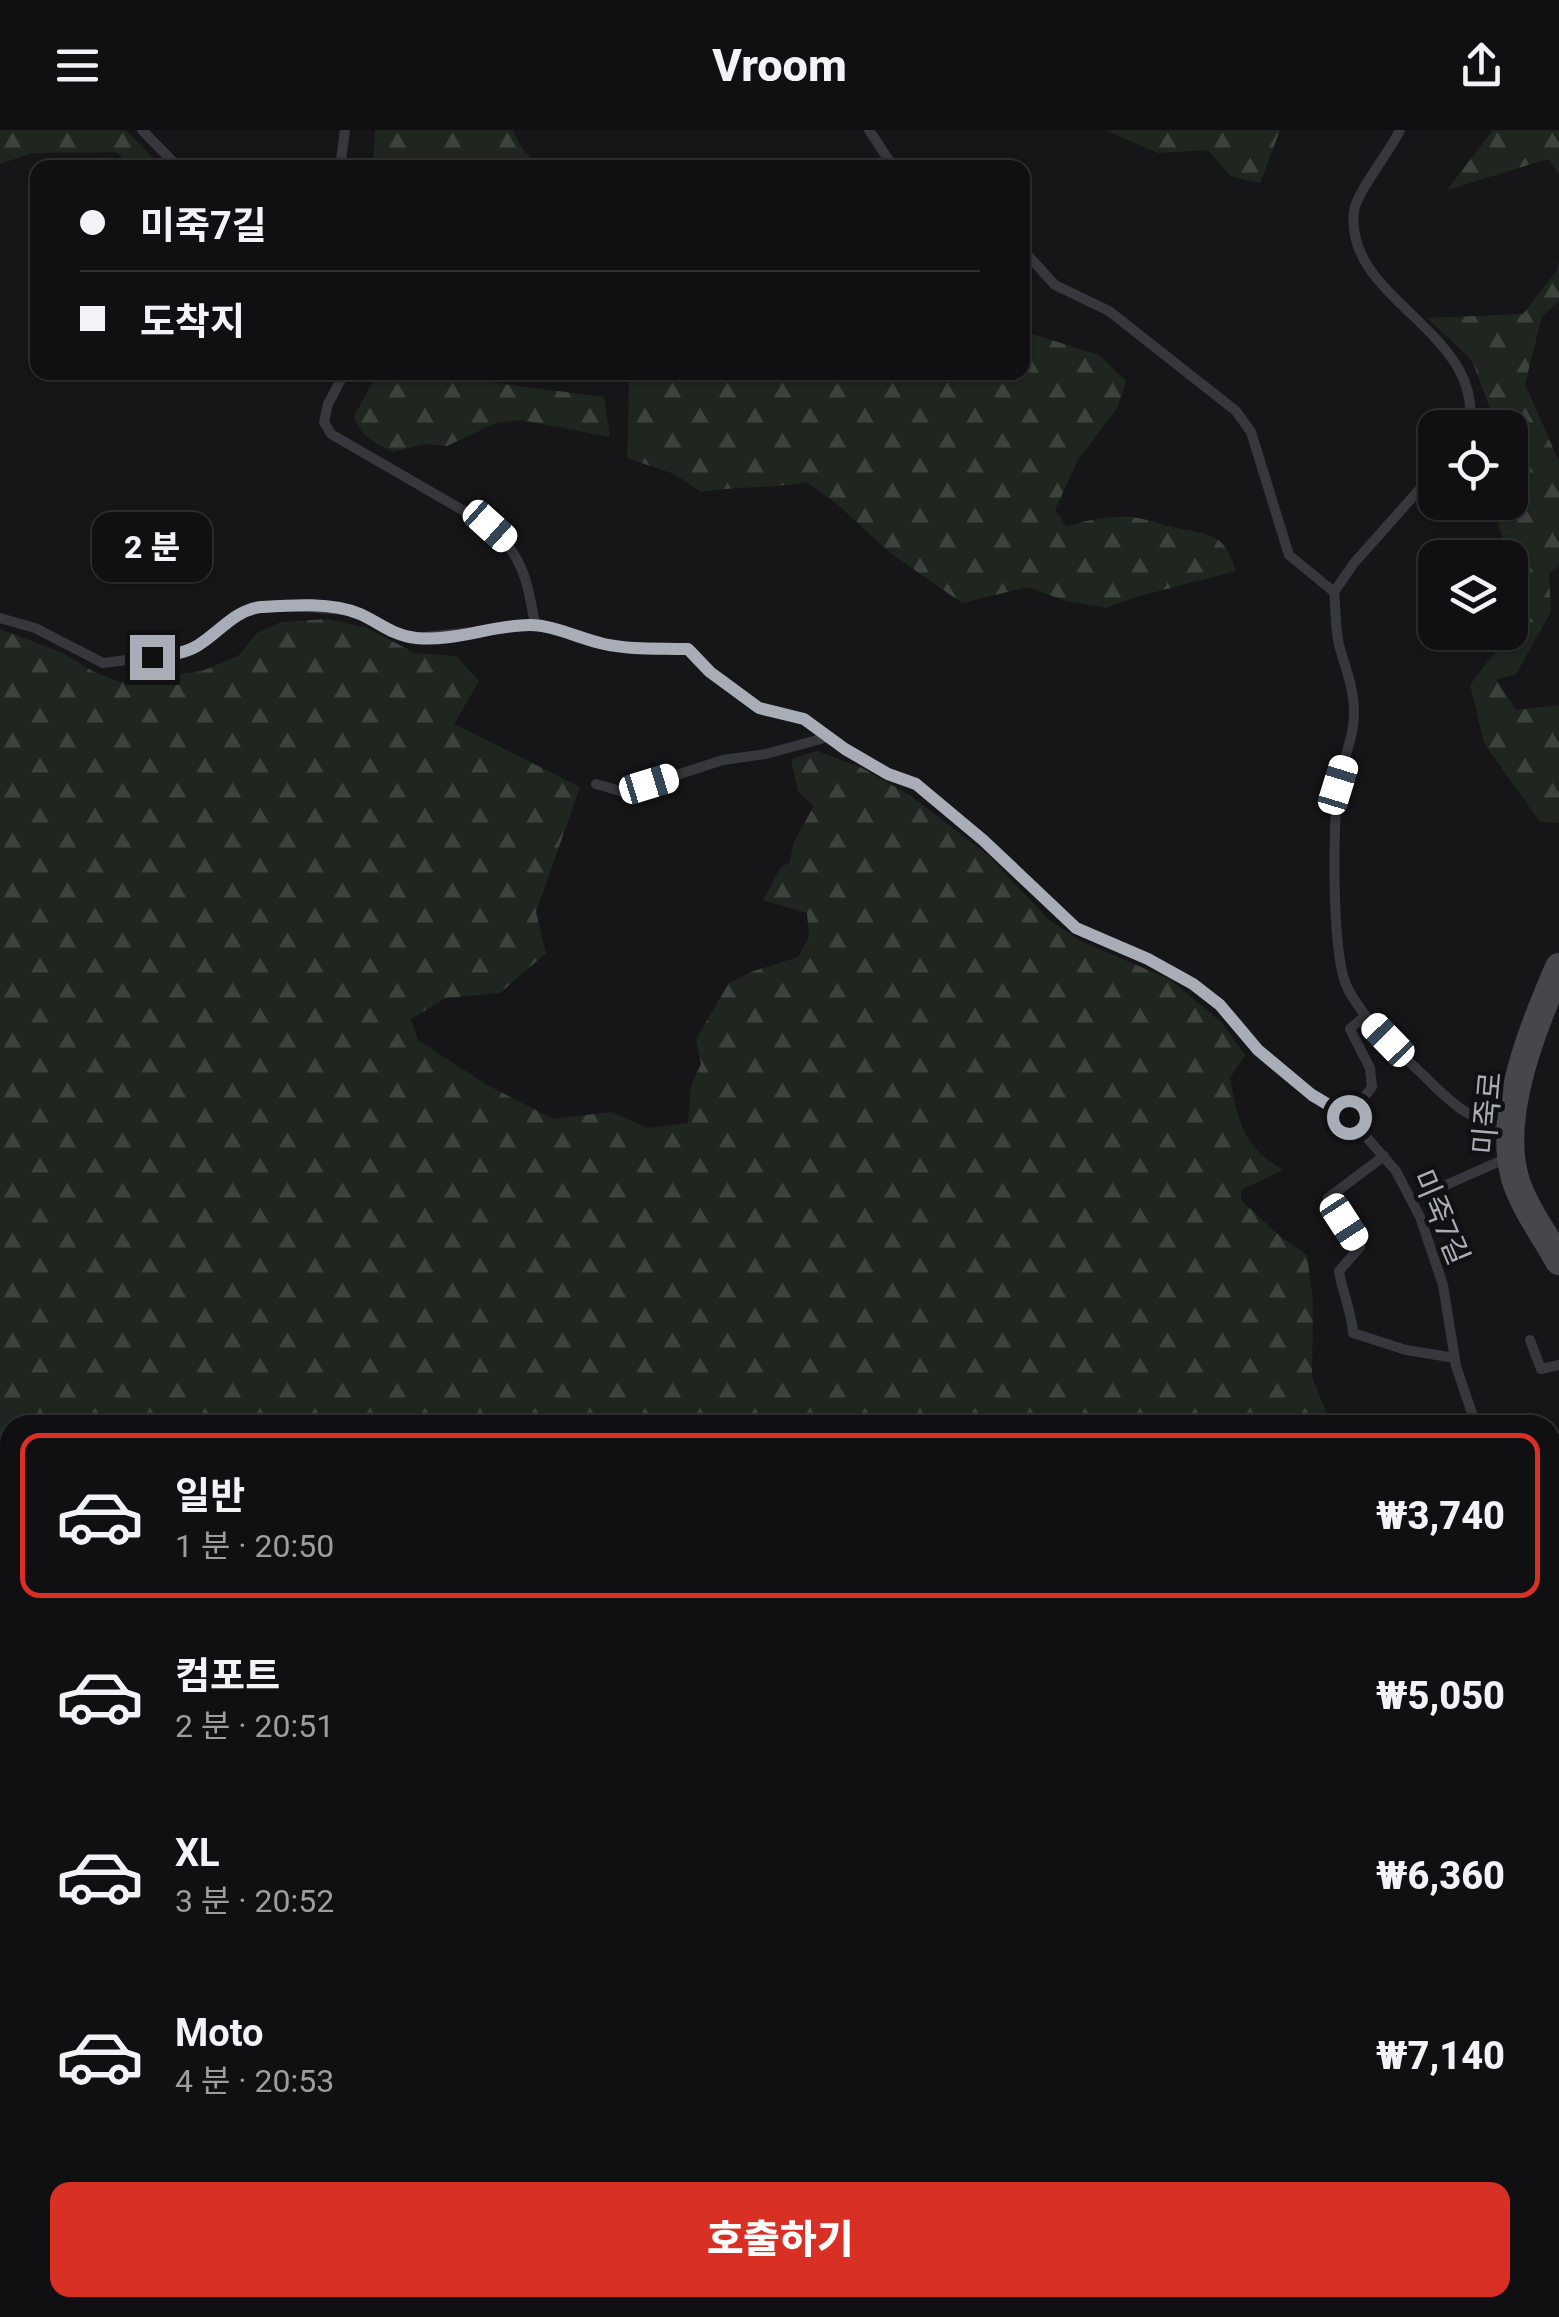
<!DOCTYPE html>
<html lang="ko">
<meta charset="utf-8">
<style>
:root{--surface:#101012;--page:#1e1e20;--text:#f1f3f6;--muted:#9c9d9f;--line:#303032;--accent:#d93025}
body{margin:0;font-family:Roboto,"Noto Sans KR",sans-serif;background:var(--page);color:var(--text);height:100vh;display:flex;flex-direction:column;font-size:38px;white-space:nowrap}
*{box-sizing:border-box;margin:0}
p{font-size:32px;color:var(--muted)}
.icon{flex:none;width:55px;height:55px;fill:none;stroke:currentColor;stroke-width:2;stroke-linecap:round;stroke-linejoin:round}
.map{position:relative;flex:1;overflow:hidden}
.drawer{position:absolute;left:0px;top:1285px;width:1560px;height:902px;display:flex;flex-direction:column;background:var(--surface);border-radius:30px 30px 0 0;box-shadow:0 2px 8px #0004,0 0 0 2px var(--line)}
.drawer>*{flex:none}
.hud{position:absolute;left:30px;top:30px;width:1000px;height:220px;border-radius:20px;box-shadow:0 2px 8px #0004,0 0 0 2px var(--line);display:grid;align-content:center;height:220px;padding:0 50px;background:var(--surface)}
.tools{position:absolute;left:1418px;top:280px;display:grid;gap:20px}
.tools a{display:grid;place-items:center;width:110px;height:110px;border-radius:20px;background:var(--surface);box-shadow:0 2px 8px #0004,0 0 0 2px var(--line);font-size:50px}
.end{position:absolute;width:45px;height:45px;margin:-22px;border:12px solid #a8adb8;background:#111;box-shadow:0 0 0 5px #111}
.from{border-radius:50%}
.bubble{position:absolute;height:70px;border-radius:20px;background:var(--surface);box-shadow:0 2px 8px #0004,0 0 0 2px var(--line);font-size:32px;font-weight:800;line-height:70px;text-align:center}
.car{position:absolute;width:30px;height:60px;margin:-30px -15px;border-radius:12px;box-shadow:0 0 8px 2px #0007;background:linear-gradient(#fff 24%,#345 0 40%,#fff 0 76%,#345 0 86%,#fff 0)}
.hud b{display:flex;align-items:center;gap:35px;height:95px;font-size:38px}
.hud b+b{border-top:2px solid var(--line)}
.hud i{width:25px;height:25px;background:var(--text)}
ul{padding:18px 0 0;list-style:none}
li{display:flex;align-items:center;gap:30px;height:165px;margin:0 20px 15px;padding:0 30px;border:5px solid transparent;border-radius:20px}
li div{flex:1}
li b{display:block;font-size:38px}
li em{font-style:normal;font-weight:800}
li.on{border-color:var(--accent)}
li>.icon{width:90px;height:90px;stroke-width:1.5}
.cta{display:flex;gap:20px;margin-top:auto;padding:20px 50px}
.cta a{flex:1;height:115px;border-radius:20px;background:var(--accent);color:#fff;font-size:40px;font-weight:800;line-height:115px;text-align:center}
header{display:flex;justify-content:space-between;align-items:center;height:130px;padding:0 50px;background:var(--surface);font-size:45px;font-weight:800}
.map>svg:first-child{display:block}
.forest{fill:url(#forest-firs)}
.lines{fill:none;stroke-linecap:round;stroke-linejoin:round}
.lane{stroke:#37383d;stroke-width:10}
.street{stroke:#37383d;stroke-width:20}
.secondary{stroke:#45474d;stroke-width:28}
.route{stroke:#a8adb8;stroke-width:12}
.labels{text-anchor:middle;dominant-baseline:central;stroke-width:9;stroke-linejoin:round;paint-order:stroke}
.street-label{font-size:30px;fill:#a8adb8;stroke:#111113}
</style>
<header><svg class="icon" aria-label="menu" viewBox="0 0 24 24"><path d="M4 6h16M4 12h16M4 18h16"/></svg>Vroom<svg class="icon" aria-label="share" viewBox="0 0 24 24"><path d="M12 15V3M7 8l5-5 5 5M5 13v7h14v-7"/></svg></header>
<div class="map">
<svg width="1559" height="2187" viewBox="0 0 1559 2187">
<defs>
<pattern id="forest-firs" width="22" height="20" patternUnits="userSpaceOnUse" patternTransform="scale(2.5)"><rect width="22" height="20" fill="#1e261f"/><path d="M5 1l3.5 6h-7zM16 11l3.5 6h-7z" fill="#3c433d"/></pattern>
</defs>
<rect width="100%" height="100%" fill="#161618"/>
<g class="forest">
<polygon points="0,0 126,0 162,37 135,37 115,22 32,23 0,34"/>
<path d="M375,0H513C528,41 547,30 581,37H373Z"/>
<polygon points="1105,0 1280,0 1260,53 1230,46 1208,20 1158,23"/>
<polygon points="1493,0 1559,0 1559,45 1548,29 1447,60"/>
<polygon points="1559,130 1559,172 1542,186 1525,254 1559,332 1559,436 1549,443 1551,482 1515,545 1496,549 1516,580 1559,575 1559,693 1540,692 1484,613 1470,555 1510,502 1524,478 1492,373 1510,372 1510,298 1490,297 1492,284 1472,230 1427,188 1523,184 1556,142"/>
<path d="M1023,201L1099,225L1126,251L1118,277L1078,330L1055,380L1066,396C1090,390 1113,384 1138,388C1151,390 1164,396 1177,398C1212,405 1224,403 1236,441L1136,467L1106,478L1066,471L1028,457L962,473L889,422L838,375L807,352C772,359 737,356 701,362L674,344L627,328L629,256L625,243L1022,242Z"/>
<path d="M378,243H475L481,251L604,267L610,307L520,290L496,293L447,316L425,314L392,322C376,313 359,306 354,286Z"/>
<path d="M329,489L367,498L415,523L456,526L479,551L454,594L580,657L536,782L546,823L500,863L446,868L411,889L418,910L487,955L553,989L612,982L648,998L688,993L691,955L701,934L696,909L729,853L751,842L798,827L809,807L807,783L763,770L780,738L790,732L793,713L814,676L798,662L791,629L817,621L862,638L911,666L989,726L1049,790L1083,812L1171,850L1222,893L1245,925L1230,948C1239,993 1242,1015 1283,1040L1241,1060V1070L1282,1108L1307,1125L1313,1172L1312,1247L1329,1289L1336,1295H10V1455L0,1437V499L63,523L94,542L120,552L202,541L238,526L257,503L281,492Z"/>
<polygon points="0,1786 10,1798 10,2178 408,2178 442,2187 0,2187"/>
<polygon points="1550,1786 1559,1792 1559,2187 1262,2187 1256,2178 1550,2178"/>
<polygon points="983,2178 1110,2178 1110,2187 996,2187"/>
</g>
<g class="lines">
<g class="lane">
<polyline points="142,0 179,38"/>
<polyline points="869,0 894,38"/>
<path d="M1400,0C1391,20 1356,63 1354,81C1343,170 1486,201 1469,298"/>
<polyline points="340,38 345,0"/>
<path d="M1022,119L1055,155L1109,181L1236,281L1251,302L1289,425L1334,462C1336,479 1335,498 1339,515C1345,537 1354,558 1354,581C1355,607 1342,630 1338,655C1333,693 1331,828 1348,859C1364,889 1392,916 1417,939C1448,969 1466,992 1511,997"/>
<path d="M345,242L328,274L324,292L331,304L490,396C523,426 528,452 535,495"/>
<polyline points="1334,462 1354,433 1435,342"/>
<polyline points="0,488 35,498 103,533 181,523 196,516 239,484 256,478 292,476 345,480 361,484 390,502 415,508 535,495 601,513 635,519 688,519 710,542 759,578 804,589 845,619 888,644 916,654 983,710 1076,797 1148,829 1193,854 1219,875 1258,920 1312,965 1349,987 1396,1041 1420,1087 1443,1155 1456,1236 1476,1295"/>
<polyline points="596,654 624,662 723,630 766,624 828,607"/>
<polyline points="1349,987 1372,957 1370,938 1350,899 1365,886"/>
<path d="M1384,1026L1328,1068L1360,1117L1339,1141C1342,1162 1352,1182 1353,1203L1406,1220L1455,1228"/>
<polyline points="1412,1070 1507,1028"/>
<polyline points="1530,1210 1541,1239 1559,1235"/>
<polyline points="1550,1440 1559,1455"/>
<polyline points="0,1714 10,1718"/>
<polyline points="1550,1723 1559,1717"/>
<polyline points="443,2178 461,2187"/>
</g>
<g class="street">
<polyline points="0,1532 10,1548"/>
<polyline points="897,2178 913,2187"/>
</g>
<path class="secondary" d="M1559,837C1534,896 1497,983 1515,1048C1523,1076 1545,1105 1559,1131"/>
</g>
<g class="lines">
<path class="route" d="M152,527C167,525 183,524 197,516C219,503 234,480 261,477C291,475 332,472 360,484C380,493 394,506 416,508C454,512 492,495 530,495C554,495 580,509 604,514C632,520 659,518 688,519L710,542L759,578L804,589L845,619L888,644L916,654L983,710L1076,798L1148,829L1193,854L1220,875L1258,920L1312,965L1349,987"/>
</g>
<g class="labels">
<g class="street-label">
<text transform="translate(1487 983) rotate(-85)">미죽로</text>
<text transform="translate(1441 1087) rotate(67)">미죽7길</text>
</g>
</g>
</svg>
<div class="tools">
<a><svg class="icon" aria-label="locate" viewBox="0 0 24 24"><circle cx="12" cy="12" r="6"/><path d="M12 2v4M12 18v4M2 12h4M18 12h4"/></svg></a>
<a><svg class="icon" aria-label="layers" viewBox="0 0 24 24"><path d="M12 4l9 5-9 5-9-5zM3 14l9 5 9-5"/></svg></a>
</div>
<i class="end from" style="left:1349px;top:987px"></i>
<i class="end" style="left:152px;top:527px"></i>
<div class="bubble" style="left:92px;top:382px;width:120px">2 분</div>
<i class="car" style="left:490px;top:396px;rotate:132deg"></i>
<i class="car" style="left:649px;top:654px;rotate:73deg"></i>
<i class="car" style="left:1338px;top:655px;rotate:17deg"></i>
<i class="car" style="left:1388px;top:910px;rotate:316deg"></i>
<i class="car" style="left:1344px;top:1092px;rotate:147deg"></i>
<div class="hud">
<b><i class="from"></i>미죽7길</b>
<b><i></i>도착지</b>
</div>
<section class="drawer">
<ul>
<li class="on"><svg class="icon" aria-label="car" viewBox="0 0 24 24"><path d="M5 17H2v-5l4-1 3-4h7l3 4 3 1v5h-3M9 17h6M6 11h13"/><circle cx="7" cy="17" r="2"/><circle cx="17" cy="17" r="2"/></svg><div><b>일반</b><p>1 분 · 20:50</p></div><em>₩3,740</em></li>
<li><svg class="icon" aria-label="car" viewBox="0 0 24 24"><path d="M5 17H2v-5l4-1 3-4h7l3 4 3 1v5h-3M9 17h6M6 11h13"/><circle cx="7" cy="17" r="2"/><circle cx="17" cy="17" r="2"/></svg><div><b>컴포트</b><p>2 분 · 20:51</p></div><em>₩5,050</em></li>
<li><svg class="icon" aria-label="car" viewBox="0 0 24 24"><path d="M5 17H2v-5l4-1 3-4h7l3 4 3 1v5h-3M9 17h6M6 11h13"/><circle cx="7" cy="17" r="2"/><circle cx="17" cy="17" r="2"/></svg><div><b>XL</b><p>3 분 · 20:52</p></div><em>₩6,360</em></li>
<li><svg class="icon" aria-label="car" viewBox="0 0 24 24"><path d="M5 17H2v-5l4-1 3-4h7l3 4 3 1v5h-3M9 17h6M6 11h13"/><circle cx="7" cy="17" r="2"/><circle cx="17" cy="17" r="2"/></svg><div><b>Moto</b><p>4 분 · 20:53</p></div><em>₩7,140</em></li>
</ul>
<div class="cta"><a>호출하기</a></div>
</section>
</div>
